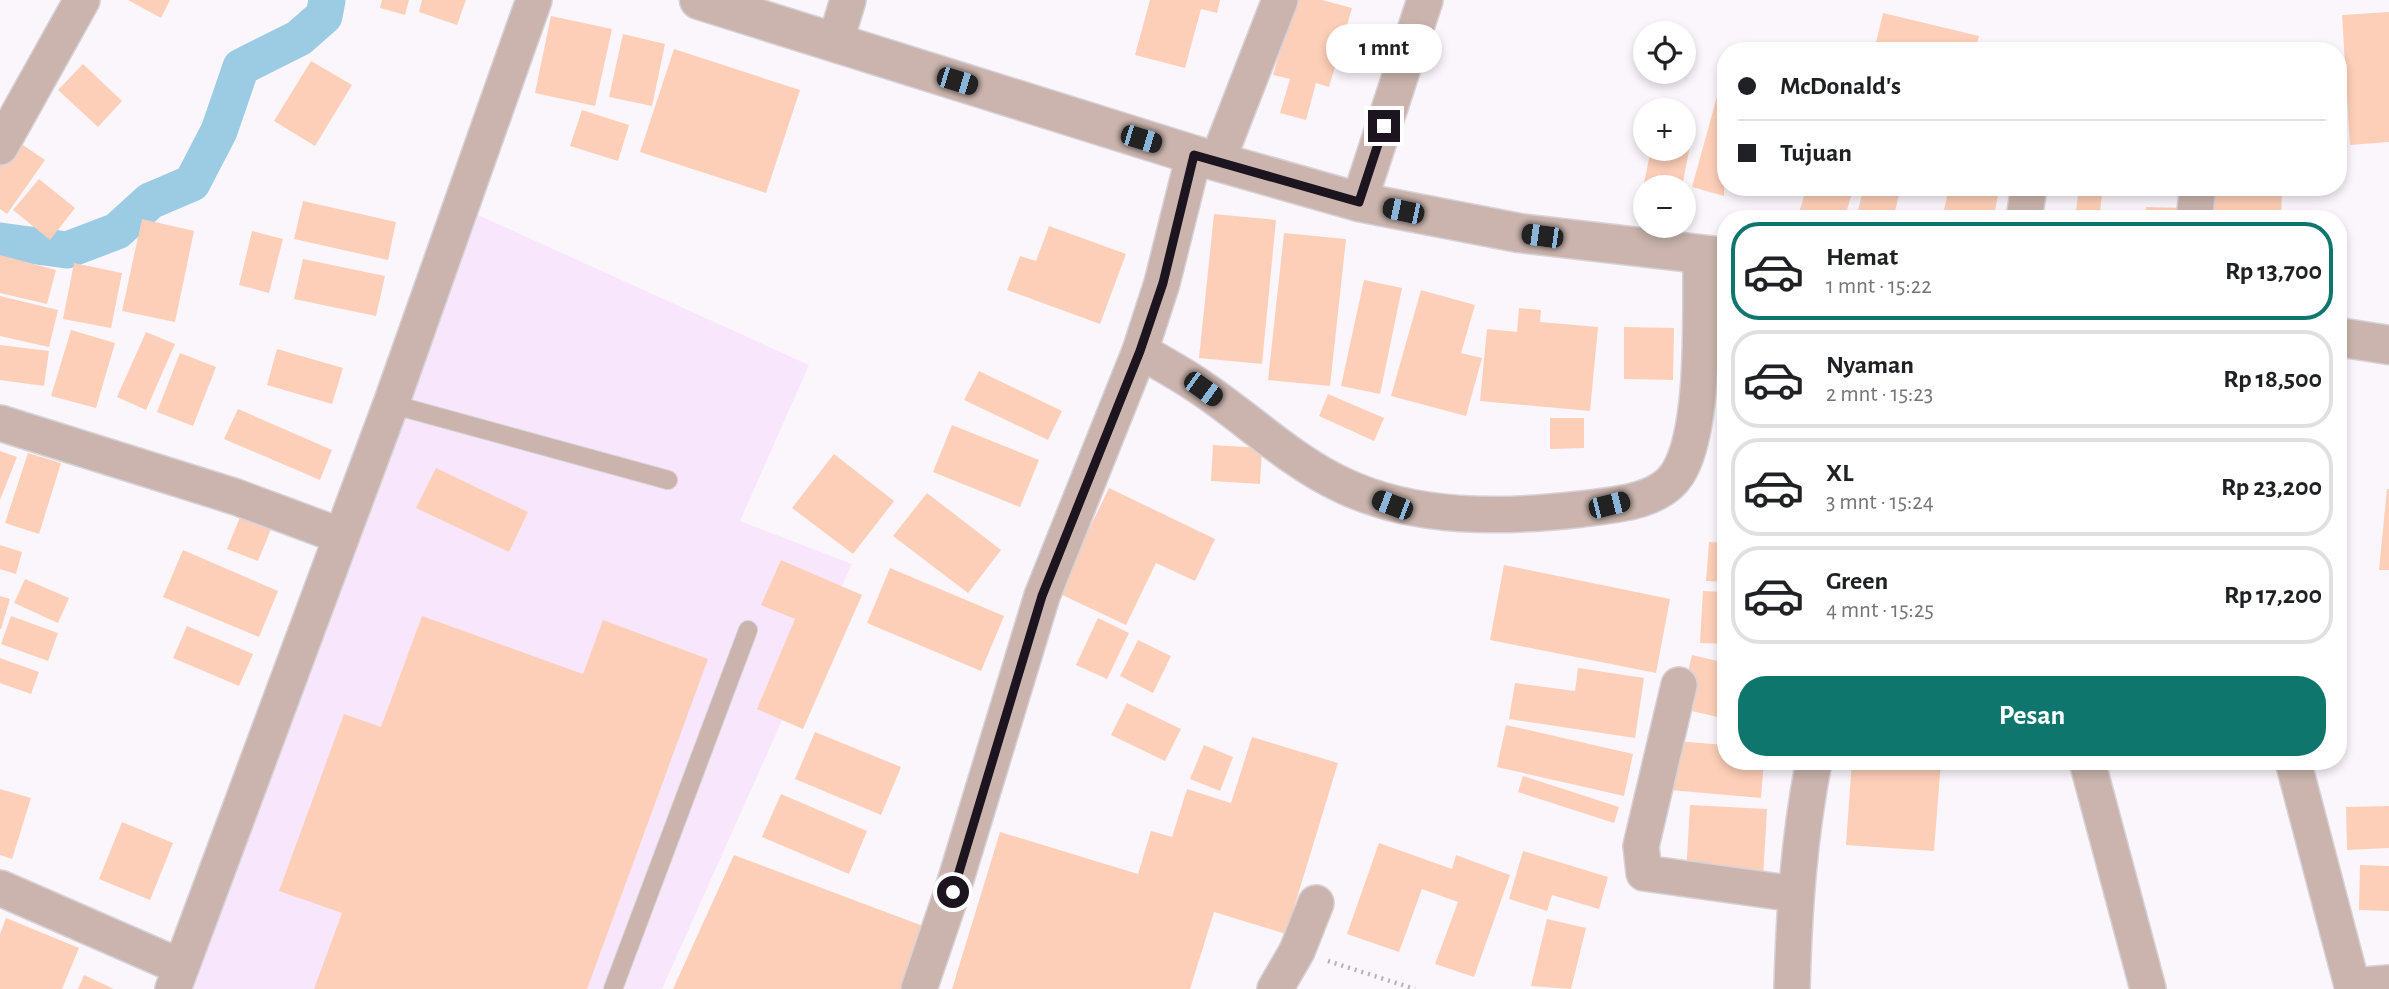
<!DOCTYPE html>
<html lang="id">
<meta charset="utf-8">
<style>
:root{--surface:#fff;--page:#f6f6f6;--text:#202124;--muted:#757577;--line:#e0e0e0;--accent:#0f766e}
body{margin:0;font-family:"Alegreya Sans",sans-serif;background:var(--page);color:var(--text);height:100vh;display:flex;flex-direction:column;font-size:26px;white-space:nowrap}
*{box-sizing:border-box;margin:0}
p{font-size:23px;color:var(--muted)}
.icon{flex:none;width:38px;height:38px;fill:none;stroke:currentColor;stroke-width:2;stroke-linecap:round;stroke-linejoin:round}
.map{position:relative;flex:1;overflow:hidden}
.drawer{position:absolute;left:1717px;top:210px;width:630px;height:560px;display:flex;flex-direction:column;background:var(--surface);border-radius:28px;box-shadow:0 4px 10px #0003}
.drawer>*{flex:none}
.guide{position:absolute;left:1717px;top:42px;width:630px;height:154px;border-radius:28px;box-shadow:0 4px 10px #0003;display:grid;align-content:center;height:154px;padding:0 21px;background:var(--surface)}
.tools{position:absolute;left:1633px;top:21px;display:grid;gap:14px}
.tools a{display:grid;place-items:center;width:63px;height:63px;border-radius:50%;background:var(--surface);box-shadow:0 4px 10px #0003;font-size:35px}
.end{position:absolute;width:32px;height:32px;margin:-16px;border:9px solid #1c141e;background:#fff;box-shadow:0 0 0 4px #fff}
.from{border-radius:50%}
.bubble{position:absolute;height:49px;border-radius:24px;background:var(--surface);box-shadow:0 4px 10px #0003;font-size:23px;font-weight:700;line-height:49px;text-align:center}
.car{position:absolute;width:21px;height:42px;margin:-21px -10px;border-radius:9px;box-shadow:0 0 5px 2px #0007;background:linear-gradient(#222 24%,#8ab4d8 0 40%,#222 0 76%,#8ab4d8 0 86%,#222 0)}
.guide b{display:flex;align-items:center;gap:24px;height:66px;font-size:26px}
.guide b+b{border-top:2px solid var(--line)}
.guide i{width:18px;height:18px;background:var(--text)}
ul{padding:12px 0 0;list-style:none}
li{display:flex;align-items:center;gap:21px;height:98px;margin:0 14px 10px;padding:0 7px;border:4px solid var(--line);border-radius:28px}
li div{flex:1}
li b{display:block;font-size:26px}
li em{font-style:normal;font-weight:700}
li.selected{border-color:var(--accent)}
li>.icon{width:63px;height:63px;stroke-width:1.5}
.primary-button{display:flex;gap:14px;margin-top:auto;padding:14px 21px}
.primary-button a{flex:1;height:80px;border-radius:28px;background:var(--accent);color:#fff;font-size:28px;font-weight:700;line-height:80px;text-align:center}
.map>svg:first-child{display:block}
.built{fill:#f8e7fc}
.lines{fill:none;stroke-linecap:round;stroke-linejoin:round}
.canal{stroke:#9ccbe4;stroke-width:37}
.building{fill:#fdcfb8}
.service-casing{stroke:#d7d2d8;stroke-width:20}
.minor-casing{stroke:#d7d2d8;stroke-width:38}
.tertiary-casing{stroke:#d7d2d8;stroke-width:41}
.path{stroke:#b7b1b8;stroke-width:4.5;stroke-dasharray:2 5;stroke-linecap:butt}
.service{stroke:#cab4ad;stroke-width:18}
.minor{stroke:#cab4ad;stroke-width:35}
.tertiary{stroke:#cab4ad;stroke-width:38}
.route{stroke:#1c141e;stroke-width:9}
</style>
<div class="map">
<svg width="2389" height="989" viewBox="0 0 2389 989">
<rect width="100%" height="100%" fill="#fbf6fc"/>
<polygon class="built" points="476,214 809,365 740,521 852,564 662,989 191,989"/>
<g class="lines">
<polyline class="canal" points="0,241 67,250 117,231 150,201 192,183 219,131 241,67 299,38 324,16 327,0"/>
</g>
<g class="building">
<polygon points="128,0 170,0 161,18"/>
<polygon points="382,0 409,0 405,15 380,8"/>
<polygon points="422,0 466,0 457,25 419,12"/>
<polygon points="1150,0 1220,0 1217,13 1201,9 1185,68 1135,55"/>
<polygon points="1295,0 1322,0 1352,8 1329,87 1316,83 1306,120 1280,113 1290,79 1273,75"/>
<polygon points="2389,12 2389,142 2350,145 2342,15"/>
<polygon points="1883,13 1979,36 1975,51 1943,51 1910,43 1908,51 1874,51"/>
<polygon points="551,16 612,29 595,106 535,93"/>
<polygon points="623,34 665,44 652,106 609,97"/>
<polygon points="2215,42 2271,47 2271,51 2214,51"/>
<polygon points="674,49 800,90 766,193 640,152"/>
<polygon points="311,61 352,85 315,146 274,121"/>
<polygon points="83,64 122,101 98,127 58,90"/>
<polygon points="1718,93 1726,96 1724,196 1692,187"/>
<polygon points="582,110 629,125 618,161 570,146"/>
<polygon points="1684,123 1694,125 1682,187 1644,183 1651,149 1684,149"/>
<polygon points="17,141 45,160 7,214 0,209 0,165"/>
<polygon points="39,179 75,208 50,240 13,210"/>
<polygon points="1807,187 1854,187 1844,219 1797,219"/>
<polygon points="1864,187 1901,187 1893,219 1856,218"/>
<polygon points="1949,187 2000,187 1993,219 1942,219"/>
<polygon points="2079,187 2103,187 2099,219 2075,219"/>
<polygon points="2203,190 2282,194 2281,219 2202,219"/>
<polygon points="303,201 396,222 388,260 294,239"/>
<polygon points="2146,207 2186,208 2185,219 2145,219"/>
<polygon points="1214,214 1276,220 1262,364 1199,358"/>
<polygon points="142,219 194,231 175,322 122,311"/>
<polygon points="1049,226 1126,254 1100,324 1007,290 1020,256 1036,261"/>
<polygon points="252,231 283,239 269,293 239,285"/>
<polygon points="1284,233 1346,239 1330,386 1268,380"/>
<polygon points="0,255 56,270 47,304 0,293"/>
<polygon points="303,259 385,276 376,316 294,299"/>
<polygon points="74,263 122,273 111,328 63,319"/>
<polygon points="1364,280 1402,288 1380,394 1341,386"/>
<polygon points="1421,290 1475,305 1461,353 1482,358 1466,416 1391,396"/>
<polygon points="0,296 58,310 49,347 0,336"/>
<polygon points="1519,308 1541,310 1540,322 1598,327 1590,411 1480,401 1487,329 1517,332"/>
<polygon points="1624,327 1674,328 1673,380 1624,379"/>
<polygon points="71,330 115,343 96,408 51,396"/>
<polygon points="146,332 175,344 146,410 117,397"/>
<polygon points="0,345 49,351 44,386 0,380"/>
<polygon points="277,349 343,368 332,404 267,385"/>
<polygon points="180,353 216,367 193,426 157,412"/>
<polygon points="979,371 1062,411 1048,440 964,400"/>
<polygon points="1328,394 1384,418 1374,441 1319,416"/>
<polygon points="238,409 332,450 320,480 224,439"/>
<polygon points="1550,418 1584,418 1584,448 1550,449"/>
<polygon points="952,425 1039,460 1020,507 933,472"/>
<polygon points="1213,445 1262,448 1260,484 1211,481"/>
<polygon points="0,451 17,457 0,500"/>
<polygon points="28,453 61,463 39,534 5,523"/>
<polygon points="834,454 894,501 853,554 792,508"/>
<polygon points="436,468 528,512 509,552 416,508"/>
<polygon points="1109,488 1215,539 1195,581 1156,563 1126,625 1058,593"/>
<polygon points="2387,489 2389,489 2389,570 2379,570"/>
<polygon points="927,493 1001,550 968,593 893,536"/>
<polygon points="245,505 276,517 258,561 227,549"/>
<polygon points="1709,542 1726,543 1726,582 1706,581"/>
<polygon points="0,545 22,552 16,574 0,569"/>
<polygon points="183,550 278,591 259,637 163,597"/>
<polygon points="781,560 862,595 803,729 757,709 795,619 761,605"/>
<polygon points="1504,565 1670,599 1656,673 1490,640"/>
<polygon points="890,568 1004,616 981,671 867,623"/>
<polygon points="25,579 69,598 58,623 14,603"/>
<polygon points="1703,591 1726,592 1726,644 1700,643"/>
<polygon points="0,596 10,599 1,629 0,629"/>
<polygon points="11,616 58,633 48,661 1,644"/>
<polygon points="422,616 583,674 603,620 708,659 587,989 314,989 342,913 279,891 344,714 381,727"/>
<polygon points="1098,618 1129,633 1107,679 1076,665"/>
<polygon points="187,626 253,654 239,686 173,658"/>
<polygon points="1138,640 1171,656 1153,693 1120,676"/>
<polygon points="1692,655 1726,663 1726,719 1679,708"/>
<polygon points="0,658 39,672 31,694 0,683"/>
<polygon points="1578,668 1644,678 1635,738 1509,719 1515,683 1575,691"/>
<polygon points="1127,703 1181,729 1165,761 1111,735"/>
<polygon points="1506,725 1633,754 1624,796 1497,767"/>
<polygon points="815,732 901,767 881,815 795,779"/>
<polygon points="1252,737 1338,763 1286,934 1214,912 1190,989 952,989 1000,832 1138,874 1151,831 1172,837 1187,789 1231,803"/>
<polygon points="1675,741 1726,745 1726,761 1764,761 1761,798 1670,790"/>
<polygon points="1204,745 1233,757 1220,791 1190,779"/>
<polygon points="1852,761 1941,761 1934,851 1846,845"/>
<polygon points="1523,776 1619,807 1614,823 1518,792"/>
<polygon points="0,789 31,798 12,859 0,855"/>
<polygon points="781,794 867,831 849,874 762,837"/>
<polygon points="1690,805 1767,809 1763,879 1686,875"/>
<polygon points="2389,806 2389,848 2347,850 2346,807"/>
<polygon points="122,822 173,843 150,900 99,879"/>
<polygon points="1379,843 1452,869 1456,855 1510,875 1474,977 1435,964 1458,902 1422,889 1399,952 1347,934"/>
<polygon points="1523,851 1608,877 1599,909 1552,895 1547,911 1509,899"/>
<polygon points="734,855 923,926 900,989 673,989"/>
<polygon points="2360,865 2389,866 2389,911 2359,910"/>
<polygon points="6,918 79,948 62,989 0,989 0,934"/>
<polygon points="1547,919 1586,928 1571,989 1531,986"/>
<polygon points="84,975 114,989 78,989"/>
</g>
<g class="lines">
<g class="service-casing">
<g id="service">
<polyline points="391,404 668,480"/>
<polyline points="613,989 748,630"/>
</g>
</g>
<g class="minor-casing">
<g id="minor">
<polyline points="835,43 848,0"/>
<polyline points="0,147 82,0"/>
<path d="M1194,155L1162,283L1140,351C1161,363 1183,375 1203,389C1249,420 1292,462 1342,485C1415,520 1503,518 1582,509C1612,505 1660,503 1678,473C1706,428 1700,311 1701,254"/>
<polyline points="1217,162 1280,0"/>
<polyline points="1359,202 1425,0"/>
<polyline points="2024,219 2029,187"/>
<polyline points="2194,219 2198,187"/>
<polyline points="0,423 236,497 341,536"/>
<polyline points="1679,685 1641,846 1644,873 1795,894"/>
<polyline points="2087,761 2148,989"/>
<polyline points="2293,761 2353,989"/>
<polyline points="0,888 181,967"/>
<polyline points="2352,986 2389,983"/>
<polyline points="173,989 391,404 534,0"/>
<polyline points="919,989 952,892 1042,596 1140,351"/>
<polyline points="1275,989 1297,951 1316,903"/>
<path d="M1792,989C1794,911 1799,837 1814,761"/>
</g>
</g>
<g class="tertiary-casing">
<g id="tertiary">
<polyline points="699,0 1194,155 1359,202 1519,233 1726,257"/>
<polyline points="2338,337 2389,345"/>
</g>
</g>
<polyline class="path" points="1328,961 1415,989"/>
<use href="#service" class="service"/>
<use href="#minor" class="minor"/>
<use href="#tertiary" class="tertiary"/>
</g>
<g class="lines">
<polyline class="route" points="953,892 1042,596 1140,351 1163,283 1194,155 1359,202 1384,126"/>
</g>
</svg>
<div class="tools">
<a><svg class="icon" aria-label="locate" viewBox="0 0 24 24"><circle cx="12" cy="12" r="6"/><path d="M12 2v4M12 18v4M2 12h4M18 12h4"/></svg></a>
<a>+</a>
<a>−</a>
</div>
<i class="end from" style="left:953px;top:892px"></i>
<i class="end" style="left:1384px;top:126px"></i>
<div class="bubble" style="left:1326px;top:24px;width:116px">1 mnt</div>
<i class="car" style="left:957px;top:81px;rotate:107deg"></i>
<i class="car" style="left:1141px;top:139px;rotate:107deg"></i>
<i class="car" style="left:1403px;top:211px;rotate:282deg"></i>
<i class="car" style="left:1542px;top:236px;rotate:278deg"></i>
<i class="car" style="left:1203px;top:389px;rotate:126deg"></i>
<i class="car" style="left:1392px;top:505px;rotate:291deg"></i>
<i class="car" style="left:1609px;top:505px;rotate:76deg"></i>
<div class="guide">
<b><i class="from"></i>McDonald's</b>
<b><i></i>Tujuan</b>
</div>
<section class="drawer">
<ul>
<li class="selected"><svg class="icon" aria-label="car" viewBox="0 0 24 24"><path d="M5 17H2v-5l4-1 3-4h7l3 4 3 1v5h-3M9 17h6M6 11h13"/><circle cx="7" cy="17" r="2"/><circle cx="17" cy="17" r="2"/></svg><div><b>Hemat</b><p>1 mnt · 15:22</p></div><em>Rp 13,700</em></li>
<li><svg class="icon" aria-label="car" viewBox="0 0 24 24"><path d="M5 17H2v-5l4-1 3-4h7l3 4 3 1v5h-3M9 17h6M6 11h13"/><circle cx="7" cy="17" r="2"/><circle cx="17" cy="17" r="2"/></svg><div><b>Nyaman</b><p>2 mnt · 15:23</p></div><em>Rp 18,500</em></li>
<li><svg class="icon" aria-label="car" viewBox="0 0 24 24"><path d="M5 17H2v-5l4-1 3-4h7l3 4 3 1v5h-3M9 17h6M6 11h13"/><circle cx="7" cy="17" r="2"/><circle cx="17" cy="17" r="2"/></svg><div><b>XL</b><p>3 mnt · 15:24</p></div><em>Rp 23,200</em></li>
<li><svg class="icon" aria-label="car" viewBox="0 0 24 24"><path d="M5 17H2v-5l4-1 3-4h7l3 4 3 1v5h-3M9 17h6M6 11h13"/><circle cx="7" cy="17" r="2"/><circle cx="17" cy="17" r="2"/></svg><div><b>Green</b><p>4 mnt · 15:25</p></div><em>Rp 17,200</em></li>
</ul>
<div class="primary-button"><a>Pesan</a></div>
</section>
</div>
